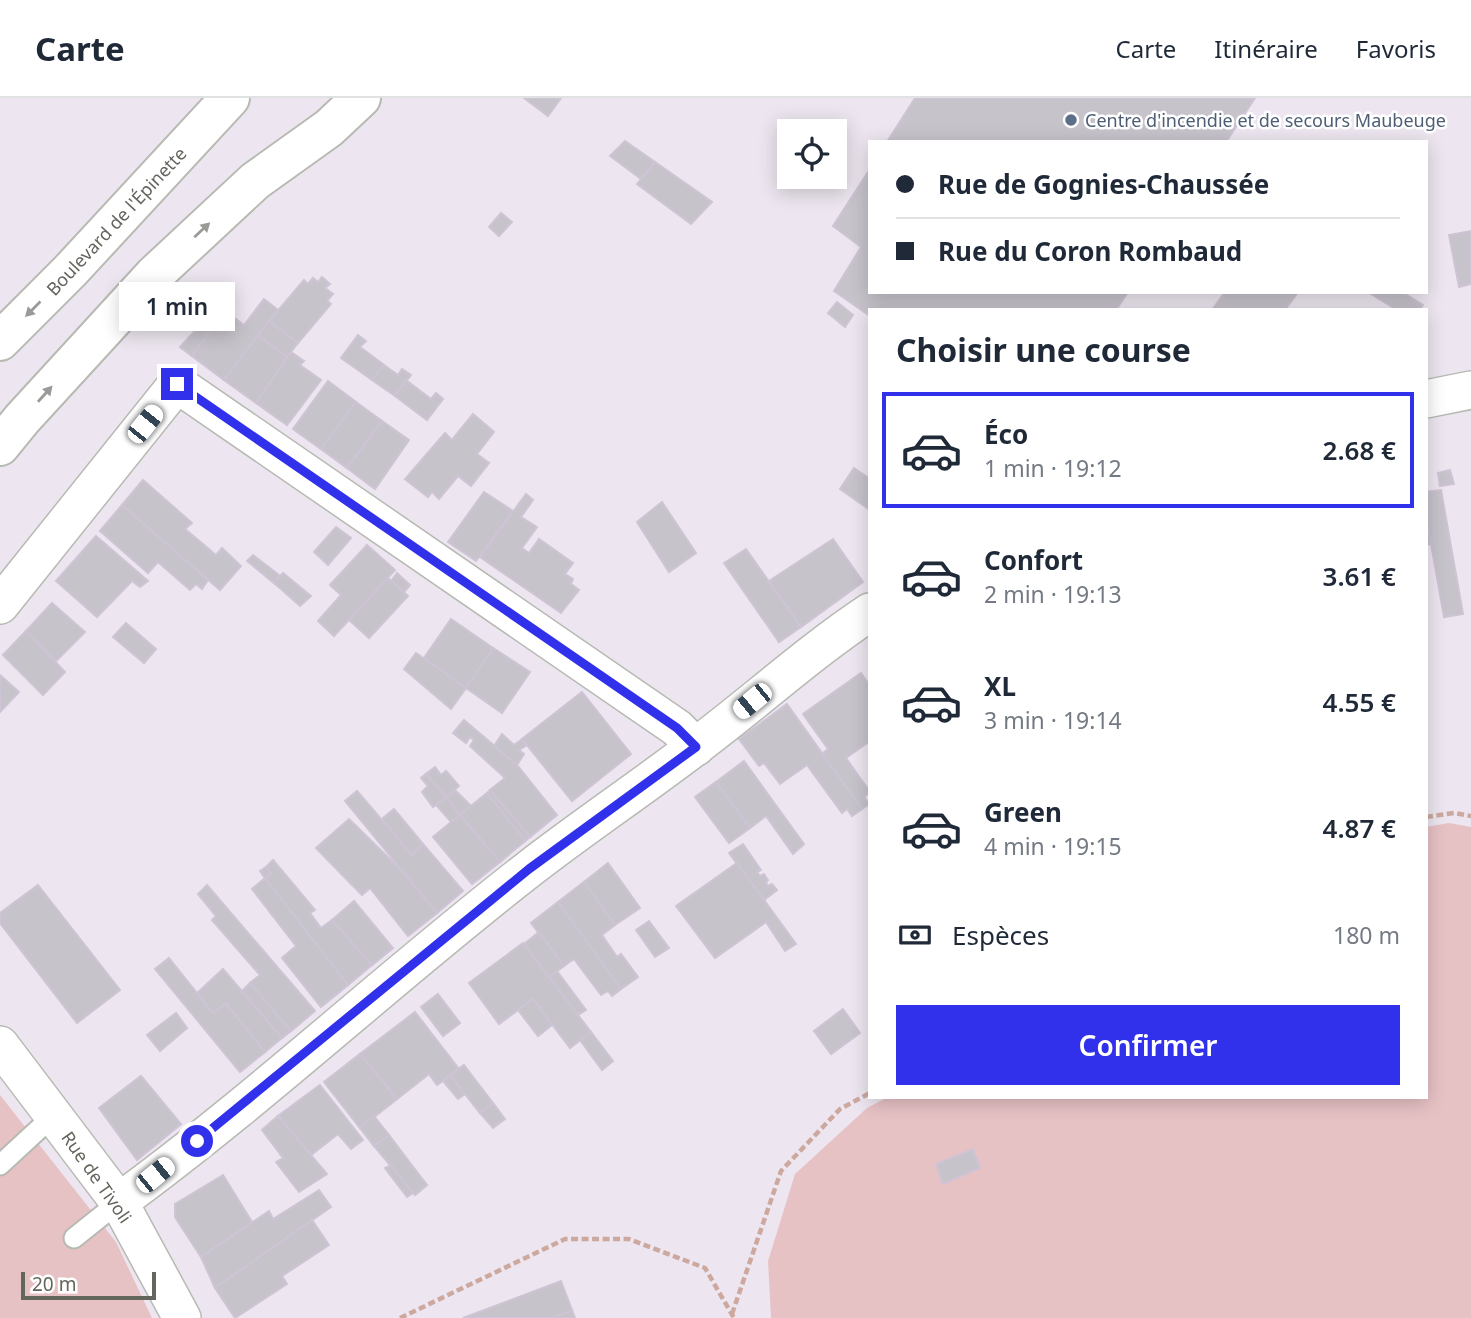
<!DOCTYPE html>
<html lang="fr">
<meta charset="utf-8">
<style>
:root{--surface:#fff;--page:#f2f2f3;--text:#1f2937;--muted:#747a83;--line:#e0e1e3;--accent:#3131eb}
body{margin:0;font-family:"Noto Sans",sans-serif;background:var(--page);color:var(--text);height:100vh;display:flex;flex-direction:column;font-size:26px;white-space:nowrap}
*{box-sizing:border-box;margin:0}
p{font-size:23px;color:var(--muted)}
.icon{flex:none;width:38px;height:38px;fill:none;stroke:currentColor;stroke-width:2;stroke-linecap:round;stroke-linejoin:round}
.map{position:relative;flex:1;overflow:hidden}
.details{position:absolute;left:868px;top:210px;width:560px;height:791px;display:flex;flex-direction:column;background:var(--surface);border-radius:0px;box-shadow:0 4px 18px #0003}
.details>*{flex:none}
.top-card{position:absolute;left:868px;top:42px;width:560px;height:154px;border-radius:0px;box-shadow:0 4px 18px #0003;display:grid;align-content:center;height:154px;padding:0 28px;background:var(--surface)}
.fabs{position:absolute;left:777px;top:21px;display:grid;gap:14px}
.fabs a{display:grid;place-items:center;width:70px;height:70px;border-radius:0px;background:var(--surface);box-shadow:0 4px 18px #0003;font-size:35px}
.scale{position:absolute;left:21px;bottom:18px;width:135px;box-sizing:border-box;padding-left:7px;border:4px solid #62665d;border-top:0;font-size:19px;line-height:24px;white-space:nowrap;color:#62665d;-webkit-text-stroke:5px #fff;paint-order:stroke}
.end{position:absolute;width:32px;height:32px;margin:-16px;border:9px solid #3131eb;background:#fff;box-shadow:0 0 0 4px #fff}
.from{border-radius:50%}
.bubble{position:absolute;height:49px;border-radius:0px;background:var(--surface);box-shadow:0 4px 18px #0003;font-size:23px;font-weight:600;line-height:49px;text-align:center}
.car{position:absolute;width:21px;height:42px;margin:-21px -10px;border-radius:9px;box-shadow:0 0 5px 2px #0007;background:linear-gradient(#fff 24%,#345 0 40%,#fff 0 76%,#345 0 86%,#fff 0)}
.top-card b{display:flex;align-items:center;gap:24px;height:66px;font-size:26px}
.top-card b+b{border-top:2px solid var(--line)}
.top-card i{width:18px;height:18px;background:var(--text)}
ul{padding:0;list-style:none}
li{display:flex;align-items:center;gap:21px;height:116px;margin:0 14px 10px;padding:0 14px;border:4px solid transparent;border-radius:0px}
li div{flex:1}
li b{display:block;font-size:26px}
li em{font-style:normal;font-weight:600}
li.on{border-color:var(--accent)}
li>.icon{width:63px;height:63px;stroke-width:1.5}
h2{padding:0 28px;font-size:32px;line-height:84px}
.pay{display:flex;align-items:center;gap:18px;height:77px;padding:0 28px;font-size:26px}
.pay p{margin-inline-start:auto}
.cta{display:flex;gap:14px;margin-top:auto;padding:14px 28px}
.cta a{flex:1;height:80px;border-radius:0px;background:var(--accent);color:#fff;font-size:28px;font-weight:600;line-height:80px;text-align:center}
header{display:flex;align-items:center;gap:42px;box-sizing:border-box;height:98px;padding:0 35px;background:var(--surface);border-bottom:2px solid var(--line)}
header strong{font-size:33px}
nav{display:flex;gap:38px;margin-inline-start:auto;font-size:24px}
.map>svg:first-child{display:block}
.green{fill:#e7c2c5}
.building{fill:#c7c3cb;stroke:#cec4d5;stroke-width:2}
.lines{fill:none;stroke-linecap:round;stroke-linejoin:round}
.service-casing{stroke:#b7bab3;stroke-width:23}
.minor-casing{stroke:#b7bab3;stroke-width:40}
.tertiary-casing{stroke:#b7bab3;stroke-width:42}
.path{stroke:#cda89e;stroke-width:4.5;stroke-dasharray:7 3.5;stroke-linecap:butt}
.service{stroke:#fff;stroke-width:19}
.minor{stroke:#fff;stroke-width:37}
.tertiary{stroke:#fff;stroke-width:38}
.oneway{fill:#999c96}
.route{stroke:#3131eb;stroke-width:9}
.service-dot{fill:#5c6f8a;stroke:#fff;stroke-width:2.5}
.labels{text-anchor:middle;dominant-baseline:central;stroke-width:5;stroke-linejoin:round;paint-order:stroke}
.service-label{font-size:18px;fill:#4e5e75;stroke:#fff;text-anchor:start}
.street-label{font-size:18px;fill:#62665d;stroke:#fff}
</style>
<header>
<strong>Carte</strong>
<nav><a>Carte</a><a>Itinéraire</a><a>Favoris</a></nav>
</header>
<div class="map">
<svg width="1471" height="1220" viewBox="0 0 1471 1220">
<rect width="100%" height="100%" fill="#ede6f0"/>
<g class="green">
<polygon points="1449,725 1471,729 1471,1220 771,1220 768,1163 795,1076 867,1010 888,999 1426,999 1426,729"/>
<polygon points="0,997 116,1144 152,1220 0,1220"/>
</g>
<g class="building">
<polygon points="524,0 561,0 548,18"/>
<polygon points="915,0 1255,0 1226,44 887,44"/>
<polygon points="625,43 655,64 641,81 610,58"/>
<polygon points="655,64 712,104 691,126 637,86"/>
<polygon points="870,71 870,194 1128,194 1116,212 870,212 870,218 834,193 861,149 833,128"/>
<polygon points="501,115 512,124 499,138 489,129"/>
<polygon points="1471,133 1471,186 1459,189 1449,137"/>
<polygon points="322,179 330,186 325,190 333,196 327,203 331,206 298,245 269,223 304,182 308,186 313,180 318,184"/>
<polygon points="1225,194 1298,194 1285,212 1212,212"/>
<polygon points="1368,194 1402,194 1423,207 1420,212 1397,212"/>
<polygon points="224,201 231,206 192,258 180,249"/>
<polygon points="264,201 278,212 224,282 192,258 225,213 244,227"/>
<polygon points="837,204 853,217 845,229 828,215"/>
<polygon points="269,223 298,245 287,259 258,237"/>
<polygon points="258,237 287,259 256,305 224,282"/>
<polygon points="358,237 366,243 360,249 384,267 372,282 341,260"/>
<polygon points="291,254 304,263 300,267 321,282 287,327 256,305"/>
<polygon points="384,267 398,277 402,271 411,277 395,298 372,282"/>
<polygon points="406,282 431,301 436,295 443,301 427,322 395,298"/>
<polygon points="328,283 356,304 321,351 293,331"/>
<polygon points="356,304 382,323 347,370 321,351"/>
<polygon points="473,316 494,334 477,356 489,365 471,388 458,378 439,401 432,394 428,399 405,381 445,335 452,342"/>
<polygon points="382,323 409,342 375,391 347,370"/>
<polygon points="854,370 870,381 870,412 840,391"/>
<polygon points="1450,372 1454,386 1440,388 1438,375"/>
<polygon points="143,382 192,425 185,431 216,457 222,450 241,468 220,492 122,407"/>
<polygon points="1441,392 1463,516 1444,519 1426,418 1426,394"/>
<polygon points="484,394 513,413 476,463 448,444"/>
<polygon points="526,396 533,402 521,419 537,429 522,450 529,455 539,441 573,465 565,476 573,481 571,486 579,492 561,515 480,459"/>
<polygon points="662,404 696,455 669,474 637,424"/>
<polygon points="122,407 208,482 202,491 196,486 190,492 158,464 148,475 100,433"/>
<polygon points="1426,418 1431,446 1426,447"/>
<polygon points="336,429 351,440 328,467 314,454"/>
<polygon points="96,438 148,483 140,489 132,483 97,519 56,483"/>
<polygon points="833,441 863,484 801,529 769,483"/>
<polygon points="367,447 395,472 334,538 318,523 341,497 330,487"/>
<polygon points="746,451 801,529 779,544 724,465"/>
<polygon points="253,457 280,478 274,485 247,463"/>
<polygon points="283,475 311,498 300,508 274,485"/>
<polygon points="397,475 410,487 404,494 391,483"/>
<polygon points="388,480 408,498 369,540 349,522"/>
<polygon points="52,505 85,534 56,563 26,533"/>
<polygon points="451,521 493,550 466,590 424,560"/>
<polygon points="126,525 156,551 144,565 113,539"/>
<polygon points="26,533 65,574 43,597 3,557"/>
<polygon points="493,550 530,574 502,615 466,590"/>
<polygon points="416,555 466,590 451,611 404,571"/>
<polygon points="861,575 870,588 870,643 846,660 870,694 864,699 869,706 862,711 822,656 828,651 803,616"/>
<polygon points="0,577 19,594 0,614"/>
<polygon points="582,594 631,656 572,703 522,641"/>
<polygon points="787,606 862,711 852,718 847,711 842,715 807,667 780,686 764,665 759,668 739,641"/>
<polygon points="464,622 517,667 557,717 530,739 490,692 505,680 470,648 474,642 470,639 466,645 453,635"/>
<polygon points="502,636 514,647 522,641 527,647 519,652 524,656 517,667 494,648"/>
<polygon points="744,663 804,746 793,756 766,718 750,730 716,684"/>
<polygon points="435,669 441,677 446,673 459,688 446,699 426,676"/>
<polygon points="426,676 446,699 433,709 422,694 428,688 421,680"/>
<polygon points="716,684 750,730 729,745 695,699"/>
<polygon points="455,692 471,708 460,717 446,699"/>
<polygon points="490,692 530,739 525,743 487,695"/>
<polygon points="357,693 412,757 423,746 463,793 437,815 345,703"/>
<polygon points="487,695 525,743 500,764 460,717"/>
<polygon points="446,699 460,717 451,724 436,707"/>
<polygon points="394,711 423,746 412,757 382,721"/>
<polygon points="460,717 500,764 472,786 433,739"/>
<polygon points="349,721 400,771 437,815 408,838 370,790 362,797 316,750"/>
<polygon points="743,746 761,772 757,774 760,778 764,776 768,782 766,784 768,788 772,786 777,792 764,802 729,755"/>
<polygon points="273,762 315,812 310,815 321,830 332,822 372,867 348,887 265,780 271,775 266,769"/>
<polygon points="608,765 640,810 615,827 584,784"/>
<polygon points="737,765 796,846 785,853 766,824 715,860 676,808"/>
<polygon points="266,769 271,775 265,780 260,773"/>
<polygon points="265,780 348,887 321,909 282,860 296,848 252,791"/>
<polygon points="584,784 615,827 602,837 617,859 621,856 638,879 621,891 558,804"/>
<polygon points="38,787 120,892 77,925 0,825 0,815"/>
<polygon points="207,787 315,913 291,933 250,885 260,877 212,822 216,818 198,796"/>
<polygon points="354,803 393,850 372,867 332,822"/>
<polygon points="558,804 621,891 612,898 608,893 601,897 574,861 564,868 531,825"/>
<polygon points="649,823 669,850 655,859 636,832"/>
<polygon points="539,834 564,868 549,879 524,846"/>
<polygon points="523,845 591,934 570,950 533,901 499,926 469,885"/>
<polygon points="169,860 213,915 226,905 265,954 240,974 155,871"/>
<polygon points="223,871 282,940 265,954 226,905 213,915 197,895"/>
<polygon points="557,873 586,912 578,917 549,879"/>
<polygon points="250,885 291,933 282,940 242,893"/>
<polygon points="438,896 460,925 443,938 421,909"/>
<polygon points="533,901 552,927 538,938 518,912"/>
<polygon points="843,911 860,935 831,956 814,933"/>
<polygon points="415,914 459,971 437,987 429,976 397,1001 360,956"/>
<polygon points="176,915 187,930 160,953 147,937"/>
<polygon points="591,934 613,963 602,972 580,942"/>
<polygon points="360,956 397,1001 360,1030 324,984"/>
<polygon points="464,967 493,1005 480,1015 450,977"/>
<polygon points="450,977 465,996 458,1001 443,983"/>
<polygon points="141,978 181,1026 137,1062 99,1010"/>
<polygon points="320,987 363,1042 351,1051 338,1036 311,1057 278,1018"/>
<polygon points="493,1005 505,1021 493,1030 480,1015"/>
<polygon points="278,1018 327,1076 299,1094 276,1064 283,1060 262,1032"/>
<polygon points="374,1018 389,1037 374,1048 360,1030"/>
<polygon points="389,1037 427,1087 415,1097 374,1048"/>
<polygon points="973,1051 980,1070 943,1086 936,1066"/>
<polygon points="391,1067 413,1095 407,1099 385,1070"/>
<polygon points="223,1077 252,1124 201,1159 175,1119 175,1106"/>
<polygon points="319,1092 331,1109 215,1190 201,1159 269,1113 273,1121"/>
<polygon points="312,1122 329,1147 282,1178 287,1186 235,1220 215,1190"/>
<polygon points="561,1183 572,1212 552,1220 463,1220"/>
<polygon points="572,1212 575,1220 552,1220"/>
</g>
<g class="lines">
<g class="service-casing">
<g id="service">
<polyline points="0,1067 53,1018"/>
<polyline points="74,1140 119,1104"/>
</g>
</g>
<g class="minor-casing">
<g id="minor">
<polyline points="1426,301 1471,292"/>
<polyline points="0,507 177,286 677,630 696,649"/>
<polyline points="0,947 119,1104 182,1220"/>
<path d="M119,1104C261,1000 390,879 529,771C583,729 640,691 695,649C754,605 808,555 870,514"/>
</g>
</g>
<g class="tertiary-casing">
<g id="tertiary">
<polyline points="0,243 70,173 230,0"/>
<polyline points="0,348 22,321 154,177 255,83 329,30 361,0"/>
</g>
</g>
<g class="path">
<polyline points="1426,719 1454,715 1471,718"/>
<polyline points="732,1216 781,1073 840,1011 870,995"/>
<polyline points="400,1220 565,1141 629,1141 705,1170 734,1220"/>
</g>
<use href="#service" class="service"/>
<use href="#minor" class="minor"/>
<use href="#tertiary" class="tertiary"/>
</g>
<defs><path id="oneway-solid" d="M-6-.8H1V-3.2L6.5 0L1 3.2V.8H-6Z" transform="scale(1.75)"/></defs>
<g class="oneway">
<use href="#oneway-solid" transform="translate(202 132) rotate(-43)"/>
<use href="#oneway-solid" transform="translate(33 211) rotate(135)"/>
<use href="#oneway-solid" transform="translate(45 296) rotate(-48)"/>
</g>
<g class="lines">
<polyline class="route" points="177,286 677,630 696,649 529,771 197,1043"/>
</g>
<circle class="service-dot" cx="1071" cy="22" r="7"/>
<g class="labels">
<g class="service-label">
<text x="1085" y="22">Centre d'incendie et de secours Maubeuge</text>
</g>
<g class="street-label">
<text transform="translate(116 123) rotate(-47)">Boulevard de l'Épinette</text>
<text transform="translate(97 1079) rotate(55)">Rue de Tivoli</text>
</g>
</g>
</svg>
<div class="fabs">
<a><svg class="icon" aria-label="locate" viewBox="0 0 24 24"><circle cx="12" cy="12" r="6"/><path d="M12 2v4M12 18v4M2 12h4M18 12h4"/></svg></a>
</div>
<div class="scale">20 m</div>
<i class="end from" style="left:197px;top:1043px"></i>
<i class="end" style="left:177px;top:286px"></i>
<div class="bubble" style="left:119px;top:184px;width:116px">1 min</div>
<i class="car" style="left:145px;top:326px;rotate:39deg"></i>
<i class="car" style="left:752px;top:603px;rotate:231deg"></i>
<i class="car" style="left:155px;top:1077px;rotate:51deg"></i>
<div class="top-card">
<b><i class="from"></i>Rue de Gognies-Chaussée</b>
<b><i></i>Rue du Coron Rombaud</b>
</div>
<section class="details">
<h2>Choisir une course</h2>
<ul>
<li class="on"><svg class="icon" aria-label="car" viewBox="0 0 24 24"><path d="M5 17H2v-5l4-1 3-4h7l3 4 3 1v5h-3M9 17h6M6 11h13"/><circle cx="7" cy="17" r="2"/><circle cx="17" cy="17" r="2"/></svg><div><b>Éco</b><p>1 min · 19:12</p></div><em>2.68 €</em></li>
<li><svg class="icon" aria-label="car" viewBox="0 0 24 24"><path d="M5 17H2v-5l4-1 3-4h7l3 4 3 1v5h-3M9 17h6M6 11h13"/><circle cx="7" cy="17" r="2"/><circle cx="17" cy="17" r="2"/></svg><div><b>Confort</b><p>2 min · 19:13</p></div><em>3.61 €</em></li>
<li><svg class="icon" aria-label="car" viewBox="0 0 24 24"><path d="M5 17H2v-5l4-1 3-4h7l3 4 3 1v5h-3M9 17h6M6 11h13"/><circle cx="7" cy="17" r="2"/><circle cx="17" cy="17" r="2"/></svg><div><b>XL</b><p>3 min · 19:14</p></div><em>4.55 €</em></li>
<li><svg class="icon" aria-label="car" viewBox="0 0 24 24"><path d="M5 17H2v-5l4-1 3-4h7l3 4 3 1v5h-3M9 17h6M6 11h13"/><circle cx="7" cy="17" r="2"/><circle cx="17" cy="17" r="2"/></svg><div><b>Green</b><p>4 min · 19:15</p></div><em>4.87 €</em></li>
</ul>
<div class="pay"><svg class="icon" aria-label="cash" viewBox="0 0 24 24"><path d="M3 7h18v10H3z"/><circle cx="12" cy="12" r="2"/></svg>Espèces<p>180 m</p></div>
<div class="cta"><a>Confirmer</a></div>
</section>
</div>
